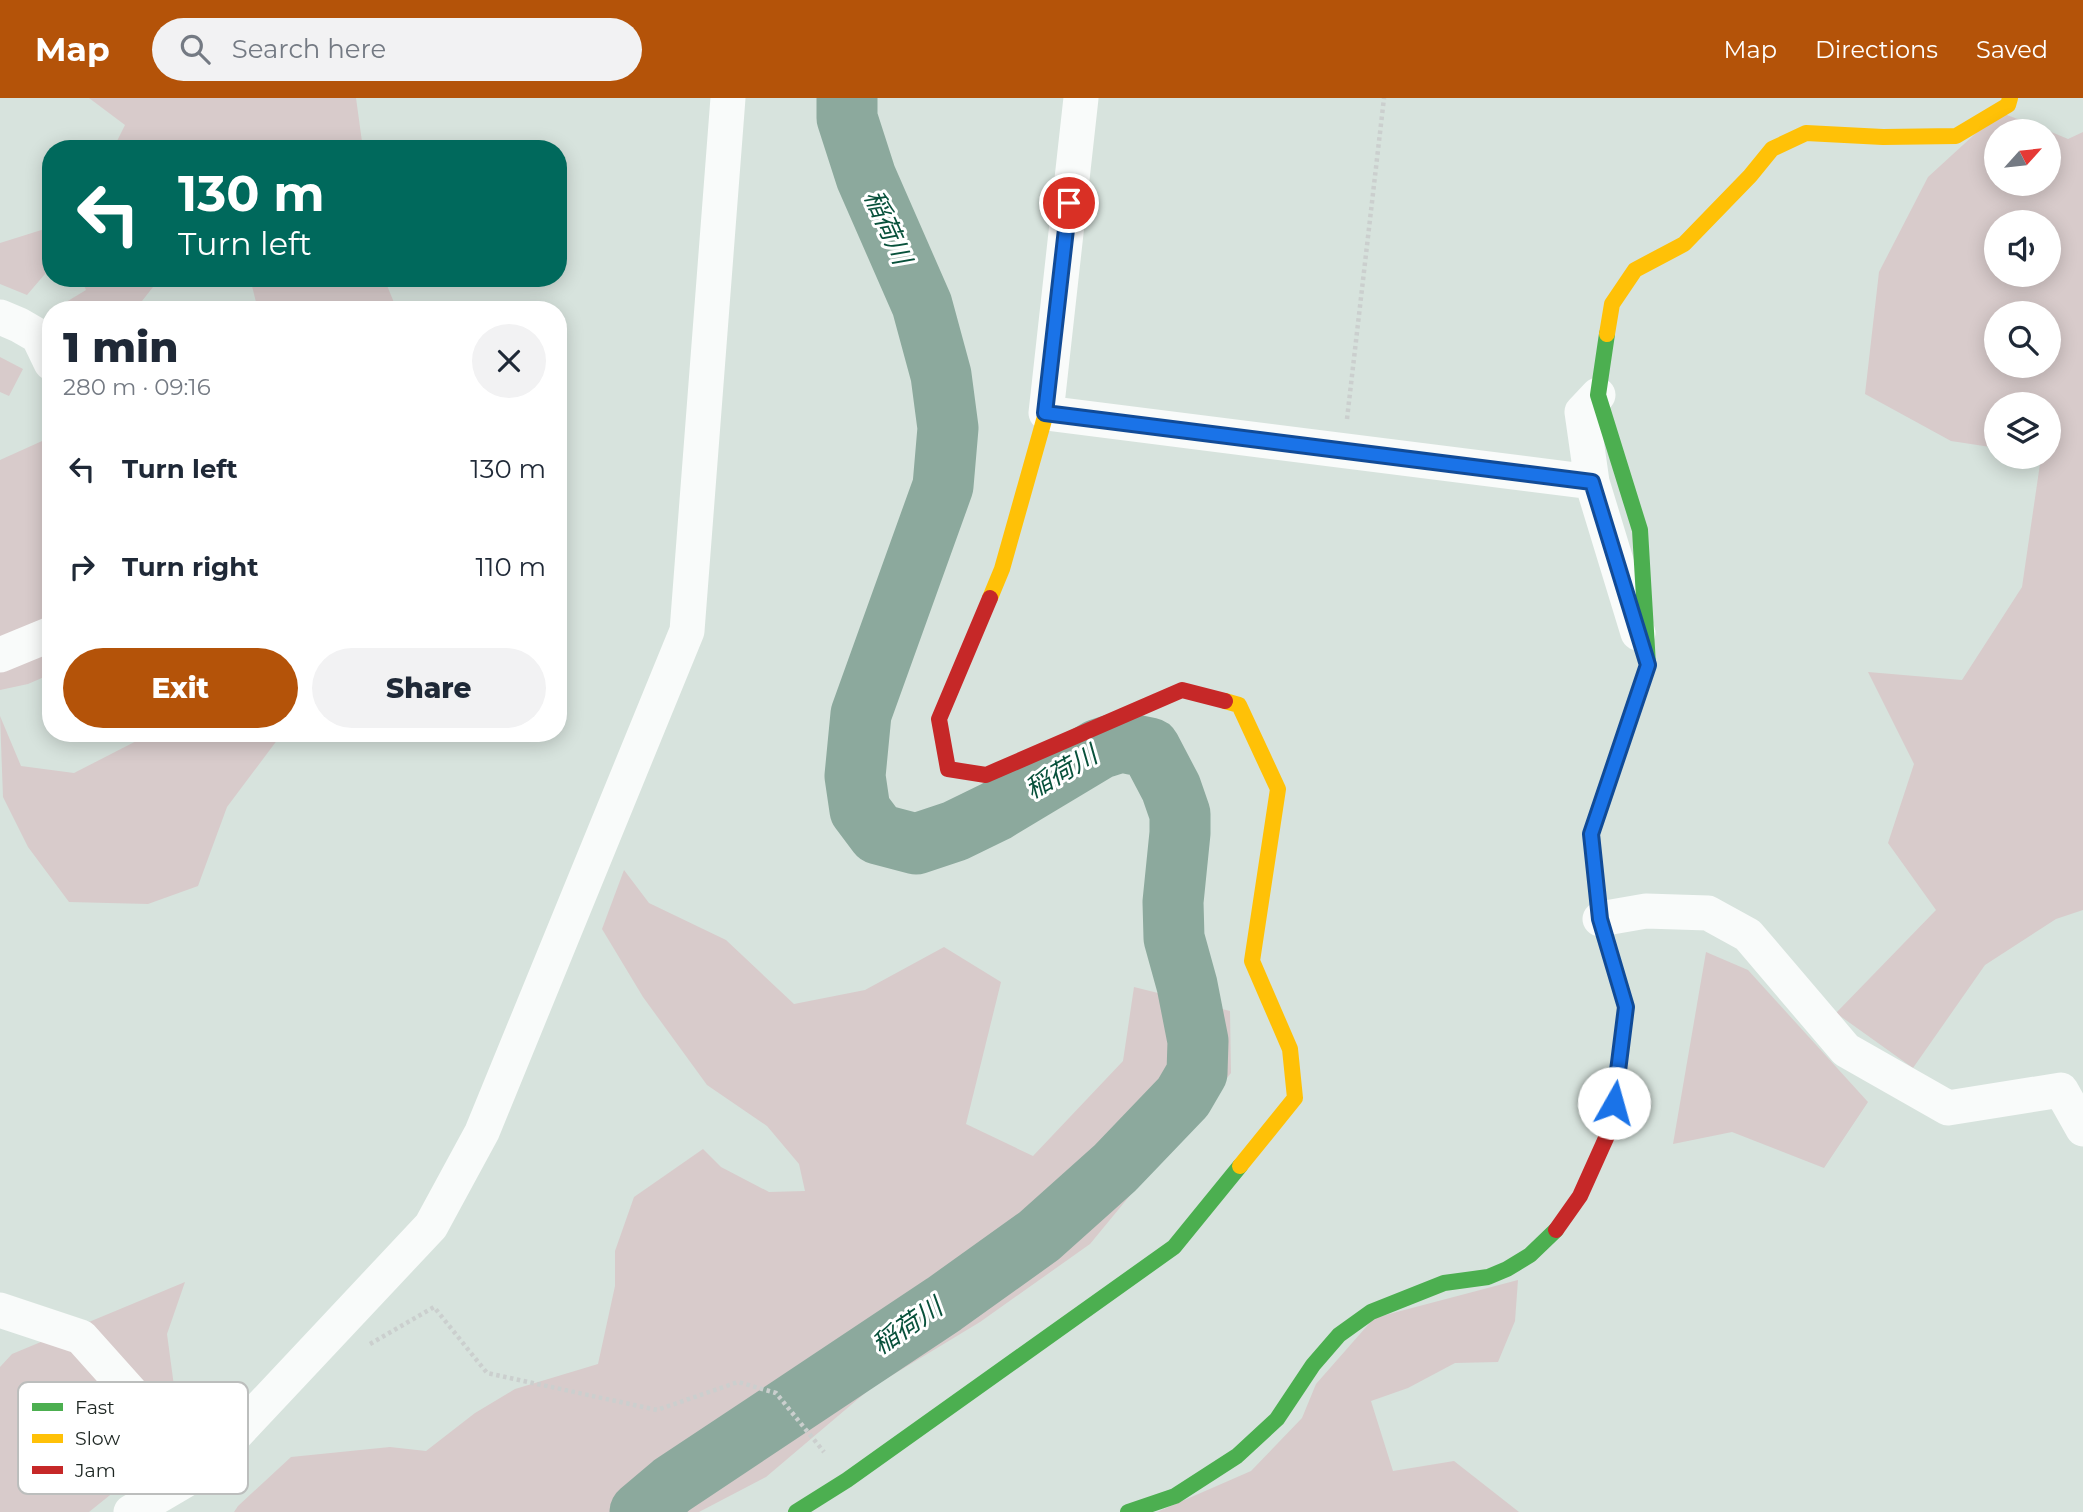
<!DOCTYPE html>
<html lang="en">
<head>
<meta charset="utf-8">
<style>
  body { margin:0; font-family:Montserrat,"Noto Sans JP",sans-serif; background:#f2f2f3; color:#1f2937; height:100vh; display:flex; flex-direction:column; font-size:26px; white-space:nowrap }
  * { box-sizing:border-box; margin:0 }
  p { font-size:23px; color:#747a83 }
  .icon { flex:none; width:38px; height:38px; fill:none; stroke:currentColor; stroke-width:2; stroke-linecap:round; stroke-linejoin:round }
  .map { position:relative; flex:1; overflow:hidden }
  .side { position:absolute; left:42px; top:203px; width:525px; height:441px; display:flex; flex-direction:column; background:#fff; border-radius:28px; box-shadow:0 4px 18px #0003 }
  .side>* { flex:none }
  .guide { position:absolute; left:42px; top:42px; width:525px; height:147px; border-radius:28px; box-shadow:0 4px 18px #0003; background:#00695c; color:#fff; overflow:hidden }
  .needle { width:46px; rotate:63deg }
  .controls { position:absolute; left:1984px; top:21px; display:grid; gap:14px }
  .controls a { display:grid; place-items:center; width:77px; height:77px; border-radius:50%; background:#fff; box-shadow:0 4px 18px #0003; font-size:35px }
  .pin { position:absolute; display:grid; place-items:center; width:60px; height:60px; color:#fff; margin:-30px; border:4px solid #fff; border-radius:50%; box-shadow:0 2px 7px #0007 }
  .me { position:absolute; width:77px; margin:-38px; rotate:7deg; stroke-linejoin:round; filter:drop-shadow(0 0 5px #0008) }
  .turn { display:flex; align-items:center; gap:24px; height:147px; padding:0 21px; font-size:32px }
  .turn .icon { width:91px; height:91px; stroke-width:2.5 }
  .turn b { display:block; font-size:49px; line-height:60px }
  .round { display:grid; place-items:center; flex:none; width:74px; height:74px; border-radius:37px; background:#f2f2f3 }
  .head { display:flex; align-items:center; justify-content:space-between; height:119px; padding:0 21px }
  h1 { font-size:42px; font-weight:800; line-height:52px }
  .primary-button { display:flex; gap:14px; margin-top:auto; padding:14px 21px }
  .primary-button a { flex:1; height:80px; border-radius:42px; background:#b45309; color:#fff; font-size:28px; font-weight:800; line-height:80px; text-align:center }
  .primary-button a+a { background:#f2f2f3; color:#1f2937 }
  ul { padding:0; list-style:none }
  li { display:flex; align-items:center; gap:21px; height:98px; padding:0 21px }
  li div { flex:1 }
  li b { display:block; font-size:26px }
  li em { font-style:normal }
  header { display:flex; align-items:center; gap:42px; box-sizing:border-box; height:98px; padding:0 35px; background:#b45309; color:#fff }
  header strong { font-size:33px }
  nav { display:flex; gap:38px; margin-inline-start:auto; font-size:24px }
  .search { width:490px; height:63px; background:#f2f2f3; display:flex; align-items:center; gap:18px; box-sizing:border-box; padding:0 24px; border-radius:38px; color:#747a83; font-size:26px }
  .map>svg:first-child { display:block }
</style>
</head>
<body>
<header>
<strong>Map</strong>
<div class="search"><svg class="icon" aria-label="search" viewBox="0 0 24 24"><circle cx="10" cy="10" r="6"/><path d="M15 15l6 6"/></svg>Search here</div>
<nav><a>Map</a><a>Directions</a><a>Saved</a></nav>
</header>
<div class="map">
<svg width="2083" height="1414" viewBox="0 0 2083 1414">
  <rect width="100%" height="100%" fill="#d7e3dd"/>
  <path fill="#d8cbcb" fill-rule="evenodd" d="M89,0H356L363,51H113L125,27Z
    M1999,14L2049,33H1997V86H2049V33L2068,41L2083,34V812L2056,821L1985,867L1913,970L1836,915L1936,812L1888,745L1914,666L1868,574L1962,582L2022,489L2041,359H2049V306H1997V350L1951,343L1865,296L1879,174L1928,79ZM1997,124H2049V177H1997ZM1997,215H2049V268H1997Z
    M51,129V169L27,197L0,186V145Z
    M81,180H160L135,212H53L86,192Z
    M250,180H384L397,212H258Z
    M0,259L23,271L9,298L0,294Z
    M51,339V576L28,586L0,592V362Z
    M0,618L21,668L74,675L152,635H287L278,641L227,709L198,788L148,806L69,804L28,749L3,699Z
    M624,772L649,805L726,842L794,906L865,892L944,849L1001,884L966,1026L1033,1058L1123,963L1134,889L1230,913L1231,975L1090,1146L980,1224L871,1290L766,1379L699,1414H234L238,1408L291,1359L390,1349L426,1353L475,1315L515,1291L598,1266L615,1188V1153L634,1099L703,1051L721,1069L769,1094L805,1093L799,1066L767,1028L707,987L643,899L602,831Z
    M1706,854L1748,872L1868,1004L1824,1070L1732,1034L1673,1046Z
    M1518,1182L1515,1223L1498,1264L1455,1265L1408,1290L1371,1303L1393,1373L1454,1363L1519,1414H1157L1251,1373L1302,1320L1316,1286L1374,1220Z
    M185,1184L167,1236L176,1303L136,1344L125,1385L89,1414H0V1269L12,1256Z"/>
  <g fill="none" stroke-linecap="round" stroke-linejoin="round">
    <path stroke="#8ca99d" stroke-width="61" d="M640,1414L672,1387L944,1206L1039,1138L1115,1070L1183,999L1197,975L1198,943L1187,887L1174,840L1173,804L1180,735V716L1171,690L1150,650L1121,644L1099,651L996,713L955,733L916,746L878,736L860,712L855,678L861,616L943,388L948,330L941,277L922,207L866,79L847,20V0"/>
    <path stroke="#cbcfce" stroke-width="4.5" stroke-dasharray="3.5 3.5" stroke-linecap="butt" d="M1347,321L1384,0
      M370,1246L434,1209L487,1275L657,1312L738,1284L776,1295L824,1354"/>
    <path stroke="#f9fbfa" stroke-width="35" d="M1081,0L1046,315L1592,384L1638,535
      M0,219L19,227L38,238L51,265
      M1592,384L1582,314L1598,297
      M0,557L51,536
      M1600,821L1646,813L1708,815L1748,837L1846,952L1948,1010L2061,992L2083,1031
      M0,1212L81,1239L201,1373
      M131,1414L201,1373L431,1128L482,1034L687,533L728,0"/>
    <path stroke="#4caf50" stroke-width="16" d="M1607,236L1598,297L1640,432L1648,567L1591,736L1600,821L1624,902
      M796,1414L847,1382L1174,1149L1240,1068
      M1128,1414L1175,1398L1237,1358L1277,1321L1313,1267L1339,1237L1371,1214L1444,1185L1488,1179L1507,1171L1530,1157L1556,1132"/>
    <path stroke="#ffc107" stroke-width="16" d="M1607,236L1612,206L1635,172L1684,146L1750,78L1772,51L1806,35L1883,39L1956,38L2008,7L2010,0
      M990,500L1002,471L1046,315
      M1225,603L1239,607L1278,691L1252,863L1290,951L1295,1000L1240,1068"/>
    <path stroke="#c62828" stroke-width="16" d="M990,500L939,621L948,671L986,677L1182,592L1225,603
      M1556,1132L1580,1098L1611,1029L1626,909L1624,902"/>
  </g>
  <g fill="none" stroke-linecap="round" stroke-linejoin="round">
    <defs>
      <path id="route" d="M1069,105L1045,315L1592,384L1648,567L1591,736L1600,821L1626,909L1614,1005"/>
    </defs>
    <use href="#route" stroke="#114b97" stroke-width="18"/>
    <use href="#route" stroke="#1a73e8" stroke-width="12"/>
  </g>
  <g text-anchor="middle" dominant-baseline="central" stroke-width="6" stroke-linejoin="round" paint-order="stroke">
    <g font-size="26" font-style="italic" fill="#08513b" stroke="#fff">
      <text transform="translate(888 129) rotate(66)">稲荷川</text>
      <text transform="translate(1061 674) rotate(-30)">稲荷川</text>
      <text transform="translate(907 1228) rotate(-34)">稲荷川</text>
    </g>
  </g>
  <rect x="18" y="1284" width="230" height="112" rx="10" fill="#fff" stroke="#bcbebd" stroke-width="2"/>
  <rect x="32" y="1305" width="31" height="8" fill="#4caf50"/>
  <rect x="32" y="1336" width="31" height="9" fill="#ffc107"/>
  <rect x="32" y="1368" width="31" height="8" fill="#c62828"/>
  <g font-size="19" fill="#1e2723">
    <text x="75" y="1316">Fast</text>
    <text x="75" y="1347">Slow</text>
    <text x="75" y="1379">Jam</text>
  </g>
</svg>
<div class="controls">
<a><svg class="needle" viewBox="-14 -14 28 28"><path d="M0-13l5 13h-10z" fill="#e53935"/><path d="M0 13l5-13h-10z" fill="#747a83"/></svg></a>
<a><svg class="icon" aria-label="sound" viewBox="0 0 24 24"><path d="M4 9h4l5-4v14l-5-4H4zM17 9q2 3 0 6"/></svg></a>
<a><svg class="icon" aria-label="search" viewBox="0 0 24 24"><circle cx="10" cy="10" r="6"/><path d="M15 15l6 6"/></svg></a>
<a><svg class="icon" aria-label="layers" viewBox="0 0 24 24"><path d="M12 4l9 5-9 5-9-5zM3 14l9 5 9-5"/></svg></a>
</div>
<div class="pin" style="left:1069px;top:105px;background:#d93025"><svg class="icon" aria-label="arrive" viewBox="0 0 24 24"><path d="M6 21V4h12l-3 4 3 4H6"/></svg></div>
<svg class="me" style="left:1614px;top:1005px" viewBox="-20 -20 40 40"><circle r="19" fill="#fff"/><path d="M0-13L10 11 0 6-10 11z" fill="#1a73e8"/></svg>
<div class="guide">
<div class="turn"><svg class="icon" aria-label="left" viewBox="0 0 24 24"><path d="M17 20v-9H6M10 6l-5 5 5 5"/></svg><div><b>130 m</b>Turn left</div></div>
</div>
<section class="side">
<div class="head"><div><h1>1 min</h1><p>280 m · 09:16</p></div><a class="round"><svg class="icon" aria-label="close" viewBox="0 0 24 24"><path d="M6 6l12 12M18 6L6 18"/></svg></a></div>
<ul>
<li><svg class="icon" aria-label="left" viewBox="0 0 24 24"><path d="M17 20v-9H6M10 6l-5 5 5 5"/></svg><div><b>Turn left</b></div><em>130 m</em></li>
<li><svg class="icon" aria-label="right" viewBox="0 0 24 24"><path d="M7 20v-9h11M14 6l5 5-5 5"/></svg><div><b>Turn right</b></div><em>110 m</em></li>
</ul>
<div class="primary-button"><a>Exit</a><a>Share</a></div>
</section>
</div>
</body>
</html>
